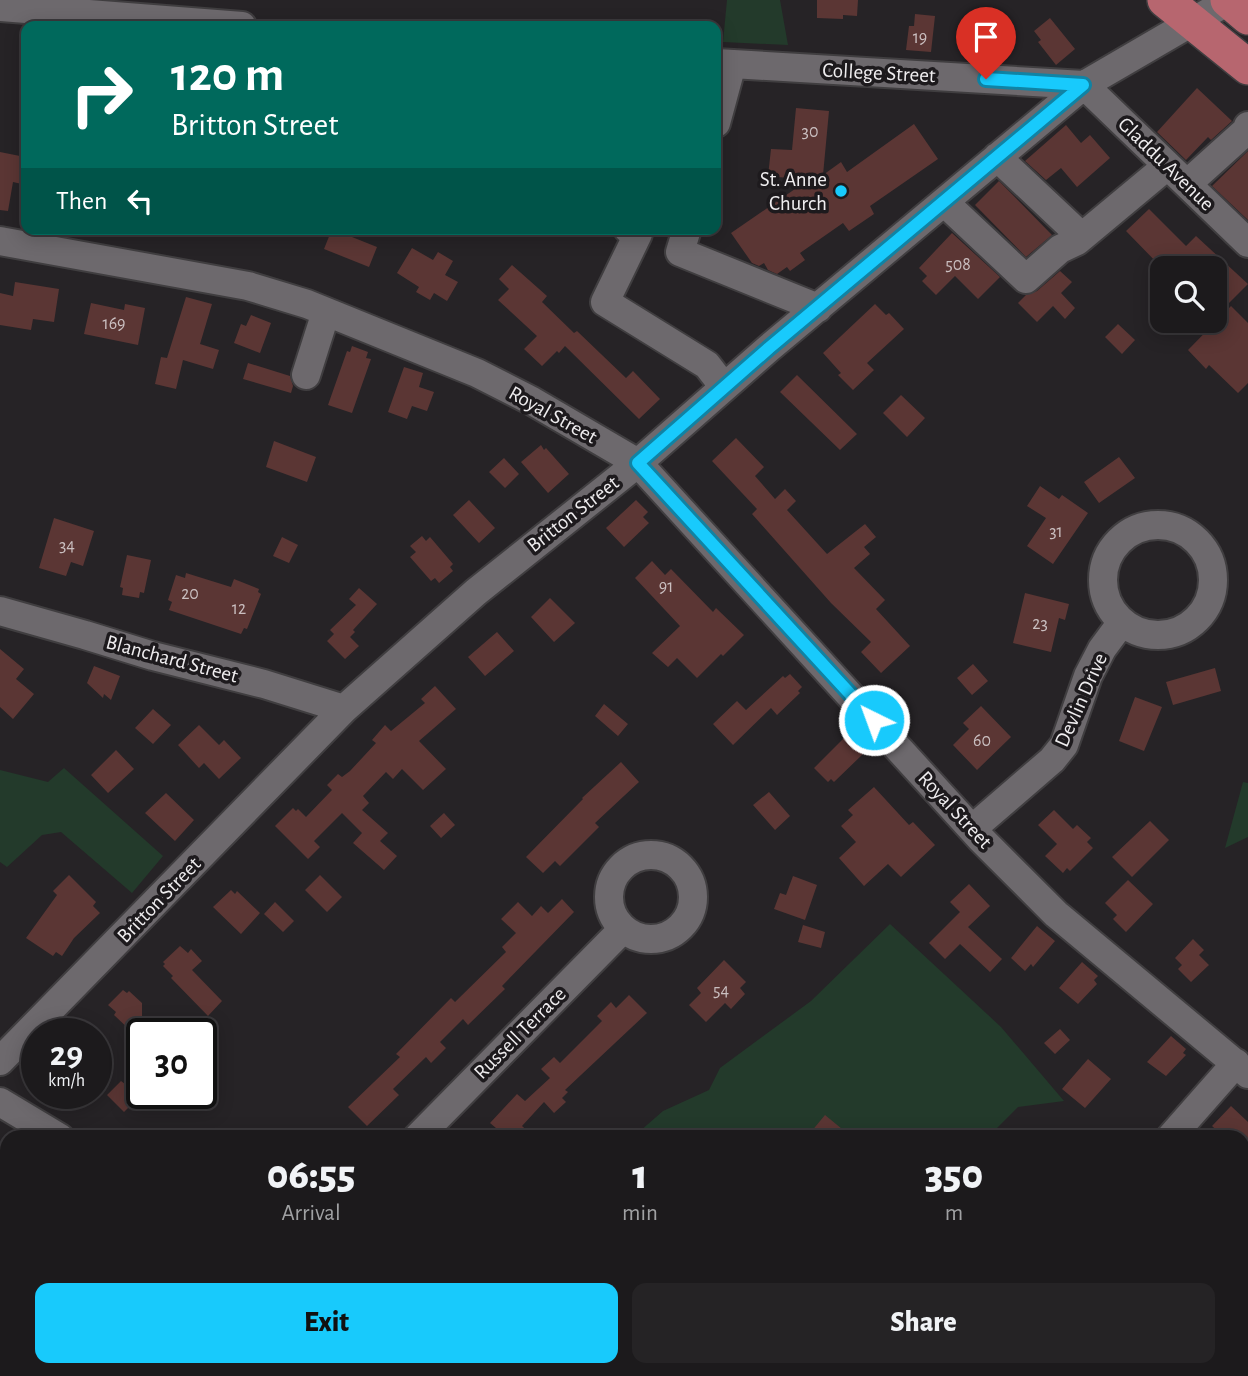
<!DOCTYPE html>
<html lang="en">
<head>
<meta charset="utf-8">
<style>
  body { margin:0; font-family:"Alegreya Sans",sans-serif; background:#252325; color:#f1f3f6; height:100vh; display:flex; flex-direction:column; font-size:26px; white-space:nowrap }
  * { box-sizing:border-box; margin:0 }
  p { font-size:23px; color:#a0a1a3 }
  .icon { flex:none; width:38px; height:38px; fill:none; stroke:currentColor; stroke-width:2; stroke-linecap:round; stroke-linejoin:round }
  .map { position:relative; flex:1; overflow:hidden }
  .sheet { position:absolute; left:0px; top:1130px; width:1250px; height:247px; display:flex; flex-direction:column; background:#1c1a1c; border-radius:21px 21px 0 0; box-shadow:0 4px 18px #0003,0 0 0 2px #3a383b }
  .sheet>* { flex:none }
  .banner { position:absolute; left:21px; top:21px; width:700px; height:214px; border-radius:14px; box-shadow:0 4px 18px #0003,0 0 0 2px #3a383b; background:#00695c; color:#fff; overflow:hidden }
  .tools { position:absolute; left:1150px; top:256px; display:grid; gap:14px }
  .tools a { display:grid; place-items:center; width:77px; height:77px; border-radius:14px; background:#1c1a1c; box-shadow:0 4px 18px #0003,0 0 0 2px #3a383b; font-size:35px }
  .speed { position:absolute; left:21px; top:1018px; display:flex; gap:14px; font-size:35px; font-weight:700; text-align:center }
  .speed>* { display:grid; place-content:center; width:91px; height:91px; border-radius:50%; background:#1c1a1c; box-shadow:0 4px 18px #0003,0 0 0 2px #3a383b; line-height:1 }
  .speed small { font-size:18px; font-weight:400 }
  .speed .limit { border:4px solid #111; border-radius:10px; background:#fff; color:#111 }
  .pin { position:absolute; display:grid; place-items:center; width:60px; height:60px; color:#fff; margin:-72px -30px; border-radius:50% 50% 50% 0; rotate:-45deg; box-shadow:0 0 7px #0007 }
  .pin .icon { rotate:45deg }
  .me { position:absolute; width:77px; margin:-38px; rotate:318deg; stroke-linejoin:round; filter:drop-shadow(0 0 5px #0008) }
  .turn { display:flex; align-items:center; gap:24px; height:147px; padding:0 35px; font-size:32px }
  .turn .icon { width:91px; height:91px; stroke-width:2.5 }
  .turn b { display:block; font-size:49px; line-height:60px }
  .then { display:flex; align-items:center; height:66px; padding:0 35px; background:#0003; gap:14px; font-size:26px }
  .eta { display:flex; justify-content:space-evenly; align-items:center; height:119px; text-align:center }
  .eta b { font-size:42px; font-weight:800; line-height:49px }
  .cta { display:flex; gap:14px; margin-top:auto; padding:14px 35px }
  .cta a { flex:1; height:80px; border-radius:14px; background:#18cafc; color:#111; font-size:28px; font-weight:800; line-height:80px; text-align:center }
  .cta a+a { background:#252325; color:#f1f3f6 }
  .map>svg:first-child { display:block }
</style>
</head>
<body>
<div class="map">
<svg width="1248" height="1376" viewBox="0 0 1248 1376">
  <rect width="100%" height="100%" fill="#262326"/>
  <path fill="#233a2b" d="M727,0H780L788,45L723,42Z
    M64,768L163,856L132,893L61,832L42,835L7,867L0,862V770L48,782Z
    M1243,782L1248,783V837L1225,848Z
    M890,924L1001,1027L1064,1101L1018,1107L988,1137L632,1138L663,1111L709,1090L720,1068L811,1001Z"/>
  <path fill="#5b3634" d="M817,0H858L857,16L843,15V19L817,18Z
    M915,14L935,16L931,52L906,50L909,26H914Z
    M1050,18L1075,49L1056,65L1038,42L1041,40L1034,31Z
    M1197,88L1232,121L1211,140L1208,137L1186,160L1157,132Z
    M796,108L829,111L823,175L841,162L847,172L914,124L938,159L870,206L874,214L849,231L843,223L800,253L805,260L790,271L787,267L777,274L768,270L764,263L759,266L752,263L731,233L808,180L768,176L771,149L792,150Z
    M1066,125L1081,143L1090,135L1110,158L1077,187L1061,168L1046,180L1025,161Z
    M1248,151V220L1212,186Z
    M0,152L20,156L19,163L26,165V185L13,182L8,211L0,210Z
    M999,181L1052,235L1026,257L975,205Z
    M1149,209L1186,246L1196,236L1248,284L1214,318V268H1162L1126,231Z
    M332,229L377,247L369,267L324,249Z
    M952,233L1000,277L978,299L955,276L936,295L922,281L927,276L919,268Z
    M412,248L433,260L438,252L453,261L445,275L458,282L447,301L434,293L430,300L416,292L419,287L397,273Z
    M512,265L547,296L542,302L574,333L577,331L626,378L633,371L660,399L639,419L565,346L559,353L557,351L542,366L524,349L537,336L498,300L509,289L499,279Z
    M1060,271L1072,282L1061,293L1075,308L1065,319L1053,306L1037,322L1018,303L1026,295L1037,291Z
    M15,282L59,289L54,322L33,319L31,330L0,325V293L13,296Z
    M186,297L212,304L200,344L219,350L213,369L183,360L176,389L155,384L161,357L167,358Z
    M91,303L124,310L125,304L145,308L138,345L84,334Z
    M875,304L886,315L889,313L904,329L867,363L874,370L853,390L838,375L841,373L823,353Z
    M1231,306L1248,323V383L1238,393L1209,365L1206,369L1188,350Z
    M251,315L271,323L260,353L234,343L241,324L246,326Z
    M1118,324L1135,340L1122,354L1105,337Z
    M352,346L368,352L366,358L371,359L352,413L328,405L347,351L350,352Z
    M248,363L290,376L293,386L291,393L243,379Z
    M404,367L423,373L419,387L434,392L427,411L412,406L407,419L388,412Z
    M797,375L857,434L840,450L780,392Z
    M901,395L925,418L907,437L883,413Z
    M736,438L764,467L755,476L775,499L785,489L796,501L787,510L827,554L865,524L876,537L864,547L870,554L854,568L885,600L876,609L910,646L881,673L861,652L871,642L831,603L752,514L757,509L712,461Z
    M274,441L316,457L307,482L266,467Z
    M541,445L544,450L546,448L569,474L548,493L521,462Z
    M1119,457L1135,478L1099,503L1084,482Z
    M504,458L519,474L505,488L489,472Z
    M1040,486L1059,499L1062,495L1088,513L1053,564L1027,546L1046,518L1027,506Z
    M469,500L495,528L479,543L453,515Z
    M636,500L648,512L643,517L649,523L624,547L606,528Z
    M54,518L94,531L83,566L71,562L66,576L39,568Z
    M422,536L426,541L430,537L453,564L450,567L453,571L439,583L435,578L431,581L410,557L416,552L410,546Z
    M282,537L298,545L289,563L273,556Z
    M127,555L151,560L144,593L140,592L139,598L122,595L123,588L120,587Z
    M652,561L665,575L671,569L713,612L716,608L744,635L723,656L721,654L697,678L677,658L668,667L652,653L680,626L635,578Z
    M186,573L231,587L234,579L259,589L258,592L261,594L247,629L244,628L241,634L169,610L172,602L168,600L176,575L185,578Z
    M359,588L377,604L353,630L355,632L350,637L359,646L345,659L327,641L334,634L330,630L356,605L349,599Z
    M1025,593L1069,604L1065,620L1059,618L1051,652L1013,643Z
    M550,598L575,623L554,642L531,617Z
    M497,632L514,651L485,676L468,657Z
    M0,649L24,669L16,679L34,694L13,719L0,707Z
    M973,664L988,681L972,695L957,678Z
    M94,666L120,676L111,700L104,694L103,698L87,683Z
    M1215,668L1221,691L1173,705L1166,682Z
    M790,674L802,687L798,691L800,693L777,715L771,708L733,745L713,724L737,701L746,710L783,676L785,678Z
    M435,686L456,709L419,741L446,769L423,790L402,769L393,779L386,772L363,796L369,803L362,810L388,833L380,841L397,856L384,870L353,843L362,833L342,813L314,841L320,847L308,859L275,826L293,808L296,811L298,809L306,817L332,790L327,785L338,774L342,777L350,771L376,743L372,740L385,725L391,731L425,703L421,699Z
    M1135,697L1162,707L1144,751L1119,741Z
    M604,704L628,724L618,736L595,716Z
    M981,706L1011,737L977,770L953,745L969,729L963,723Z
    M153,709L171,725L153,744L135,728Z
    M199,725L219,745L224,740L241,758L219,779L204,763L199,768L178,745Z
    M846,736L863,754L834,782L831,779L828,782L814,768Z
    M116,750L134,769L108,793L91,775Z
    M621,762L639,782L595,823L599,827L560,866L555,861L543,873L526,857L583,799L582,798Z
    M874,787L909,825L913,822L935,845L901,877L888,864L864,886L839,858L856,842L841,826L853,815L848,810Z
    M769,792L790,816L775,830L753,805Z
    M166,793L194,820L175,841L145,813Z
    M1054,810L1073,829L1077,825L1091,838L1087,842L1093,848L1070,871L1067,868L1063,873L1045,856L1057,844L1038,825Z
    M444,813L455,825L441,838L430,826Z
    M1150,821L1169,840L1132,877L1112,857Z
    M69,875L96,902L93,906L100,913L74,938L62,956L56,952L53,956L26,938L57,895L53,891Z
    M320,875L342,897L327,912L305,890Z
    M793,876L817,885L805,920L774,909L780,893L786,895Z
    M1128,880L1153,904L1126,932L1113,919L1117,915L1105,903Z
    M969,884L990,906L968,927L1002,959L990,972L960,944L945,959L929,943L960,912L950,902Z
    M231,890L235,894L237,891L260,913L241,934L213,907Z
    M562,899L574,912L502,986L505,989L468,1025L463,1019L440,1042L446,1048L431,1063L426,1057L393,1089L399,1095L367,1126L348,1107L400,1057L396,1054L451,998L455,1002L506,952L502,947L516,933L501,919L518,902L532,916L541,906L548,913Z
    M275,902L294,921L283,932L264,914Z
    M803,925L825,932L821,948L798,942Z
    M1037,926L1055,941L1033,967L1031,964L1025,971L1011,958Z
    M1193,939L1204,950L1199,955L1209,965L1191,982L1178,969L1182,965L1175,958Z
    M180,946L188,953L191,949L202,961L192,970L222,1001L208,1016L171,978L173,976L163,966L165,964L163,962Z
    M724,960L746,982L740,988L745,994L731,1009L725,1003L706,1022L689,1005L701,993L697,988Z
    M1082,962L1098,976L1094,980L1097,984L1078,1004L1059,988Z
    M123,990L127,993L129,991L142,1003V1021L132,1032L114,1015L116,1012L108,1005Z
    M629,995L647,1013L565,1090L568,1092L562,1098L566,1102L554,1113L544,1102L522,1126L535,1138H487L496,1128L490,1123L517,1094L525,1101L550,1078L541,1069L554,1057L560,1063L602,1021L597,1016L611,1002L616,1008Z
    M1060,1029L1070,1040L1055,1054L1044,1043Z
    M1171,1036L1186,1049L1183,1053L1186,1055L1166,1076L1147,1062Z
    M1088,1059L1111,1079L1085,1108L1062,1089Z
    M142,1066V1094L124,1112L107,1095L121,1081L125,1084Z
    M1231,1106L1248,1122V1138H1225L1212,1126Z
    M825,1115L853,1138H806Z"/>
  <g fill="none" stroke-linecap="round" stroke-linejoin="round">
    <defs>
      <path id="minor" d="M0,7L242,26
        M716,63L1084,85L1248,243
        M716,123L732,64
        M997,157L1082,237
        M1187,184L1247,130L1248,126
        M944,202L1026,279L1060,249L1077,241L1167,166
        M628,229L638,234L605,302L707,365L724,387
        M687,229L680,252L818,308
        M0,241L248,286L307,304L477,373L532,401L638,463L981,839L1056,914L1248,1074
        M306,375L326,312
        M1103 580a55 55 0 1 1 110 0a55 55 0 1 1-110 0Z
        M0,611L85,635L153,656L264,684L344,709
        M972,829L1052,760L1064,745L1088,676L1102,649L1122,622
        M609 897a42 42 0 1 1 84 0a42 42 0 1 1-84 0Z
        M0,1061L344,709L476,592L638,463L769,348L1084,85L1230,0
        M0,1102L60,1138
        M417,1138L623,929
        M1170,1138L1236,1063
        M1242,1272L1248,1266
        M449,1370L459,1376
        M1190,1370L1197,1376
        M947,1376L953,1370
        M1148,1376L1153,1370"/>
      <path id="major" d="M1165,0L1248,67
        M1228,0L1248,17"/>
    </defs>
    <use href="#minor" stroke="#403e40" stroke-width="32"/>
    <use href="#major" stroke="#403e40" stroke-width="38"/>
    <use href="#minor" stroke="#6d696d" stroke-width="28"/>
    <use href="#major" stroke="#b7666f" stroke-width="35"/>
  </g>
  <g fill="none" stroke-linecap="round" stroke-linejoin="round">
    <defs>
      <path id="route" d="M874,720L638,463L769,348L1083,85L986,79"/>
    </defs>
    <use href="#route" stroke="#1083a4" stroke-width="18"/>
    <use href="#route" stroke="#18cafc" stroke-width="12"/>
  </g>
  <circle fill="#18cafc" stroke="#1d1a1d" stroke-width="2.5" cx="841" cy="191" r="7"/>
  <g text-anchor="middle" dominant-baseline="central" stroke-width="7" stroke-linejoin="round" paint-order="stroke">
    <g font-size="18" fill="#cabfc0">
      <text x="920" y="38">19</text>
      <text x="810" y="132">30</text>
      <text x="958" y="265">508</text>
      <text x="114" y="324">169</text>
      <text x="1056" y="532">31</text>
      <text x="67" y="546">34</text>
      <text x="666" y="587">91</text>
      <text x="190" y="594">20</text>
      <text x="239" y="609">12</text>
      <text x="1040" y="624">23</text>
      <text x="982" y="741">60</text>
      <text x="721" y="991">54</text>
    </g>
    <g font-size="21" fill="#efedef" stroke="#1d1a1d">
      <text transform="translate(879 73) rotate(3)">College Street</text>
      <text transform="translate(1166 164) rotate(44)">Gladdu Avenue</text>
      <text transform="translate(553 415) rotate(29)">Royal Street</text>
      <text transform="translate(573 514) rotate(-38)">Britton Street</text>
      <text transform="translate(172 659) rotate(15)">Blanchard Street</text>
      <text transform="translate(1081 700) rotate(-66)">Devlin Drive</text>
      <text transform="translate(955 810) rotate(47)">Royal Street</text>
      <text transform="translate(159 900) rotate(-46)">Britton Street</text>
      <text transform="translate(520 1033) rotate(-45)">Russell Terrace</text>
    </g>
    <g font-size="21" fill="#efedef" stroke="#1d1a1d" text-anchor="end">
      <text x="827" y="179">St. Anne<tspan x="827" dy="24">Church</tspan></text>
    </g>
  </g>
</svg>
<div class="tools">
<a><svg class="icon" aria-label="search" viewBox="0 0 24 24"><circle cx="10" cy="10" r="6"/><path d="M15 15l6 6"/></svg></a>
</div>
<div class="speed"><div>29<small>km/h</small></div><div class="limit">30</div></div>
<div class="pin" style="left:986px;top:79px;background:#d93025"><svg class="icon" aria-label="arrive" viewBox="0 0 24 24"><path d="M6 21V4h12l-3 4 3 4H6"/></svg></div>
<svg class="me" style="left:874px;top:720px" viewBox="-20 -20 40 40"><circle r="17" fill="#18cafc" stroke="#fff" stroke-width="3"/><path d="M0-11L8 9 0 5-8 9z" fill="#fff"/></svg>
<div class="banner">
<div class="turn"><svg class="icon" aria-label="right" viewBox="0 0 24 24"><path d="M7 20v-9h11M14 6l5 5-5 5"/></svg><div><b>120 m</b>Britton Street</div></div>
<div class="then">Then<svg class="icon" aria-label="left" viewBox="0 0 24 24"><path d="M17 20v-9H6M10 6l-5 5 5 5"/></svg></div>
</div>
<section class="sheet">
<div class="eta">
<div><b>06:55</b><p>Arrival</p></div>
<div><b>1</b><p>min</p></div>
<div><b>350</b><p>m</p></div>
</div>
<div class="cta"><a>Exit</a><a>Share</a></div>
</section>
</div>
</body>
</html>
